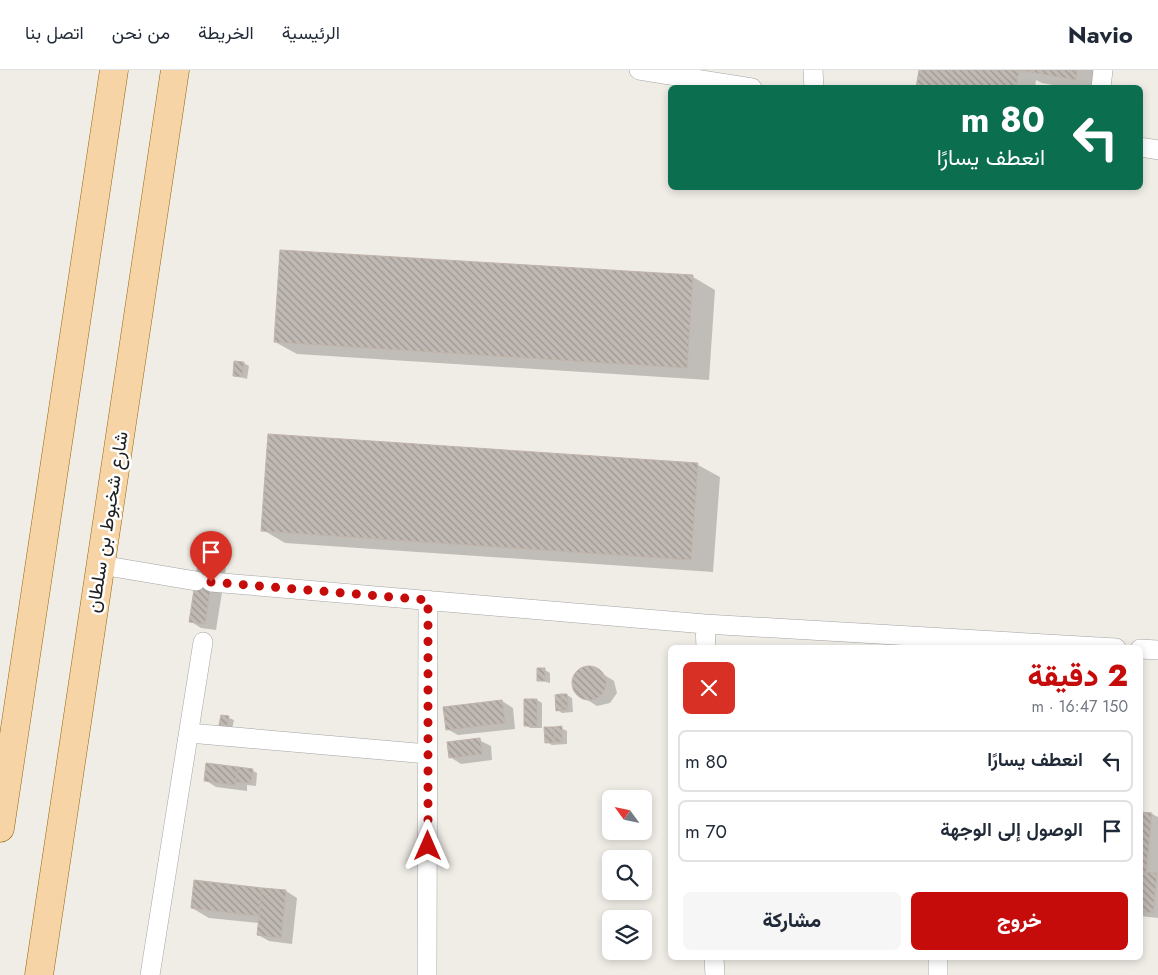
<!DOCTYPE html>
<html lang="ar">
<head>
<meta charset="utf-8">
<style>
  body { margin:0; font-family:Jost,Vazirmatn,sans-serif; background:#f6f6f7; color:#1f2937; direction:rtl; height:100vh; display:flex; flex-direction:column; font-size:19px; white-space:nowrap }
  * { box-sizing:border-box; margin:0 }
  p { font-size:16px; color:#747a83 }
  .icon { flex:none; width:28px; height:28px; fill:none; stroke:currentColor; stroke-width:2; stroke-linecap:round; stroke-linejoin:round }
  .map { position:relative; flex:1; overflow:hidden; direction:ltr }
  .drawer { position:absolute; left:668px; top:575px; width:475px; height:315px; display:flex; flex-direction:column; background:#fff; border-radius:8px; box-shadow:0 2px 8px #0003; direction:rtl }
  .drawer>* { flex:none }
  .hud { position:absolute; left:668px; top:15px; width:475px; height:105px; border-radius:8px; box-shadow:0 2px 8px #0003; direction:rtl; background:#0b6e4f; color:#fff; overflow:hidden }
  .needle { width:32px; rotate:303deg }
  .controls { position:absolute; left:602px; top:720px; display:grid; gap:10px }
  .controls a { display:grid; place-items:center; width:50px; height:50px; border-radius:8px; background:#fff; box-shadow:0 2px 8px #0003; font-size:25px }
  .pin { position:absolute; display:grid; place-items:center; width:42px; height:42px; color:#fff; margin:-51px -21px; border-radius:50% 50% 50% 0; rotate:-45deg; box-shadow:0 0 5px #0007 }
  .pin .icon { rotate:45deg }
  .me { position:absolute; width:55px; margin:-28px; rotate:0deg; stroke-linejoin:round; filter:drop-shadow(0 0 4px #0008) }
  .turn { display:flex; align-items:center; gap:18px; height:105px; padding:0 15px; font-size:22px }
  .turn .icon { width:65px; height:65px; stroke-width:2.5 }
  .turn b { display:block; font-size:35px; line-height:42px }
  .round { display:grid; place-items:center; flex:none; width:52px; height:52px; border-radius:8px; background:#f6f6f7 }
  .summary { display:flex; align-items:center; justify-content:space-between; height:85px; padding:0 15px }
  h1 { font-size:30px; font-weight:800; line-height:38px; color:#c50c0b }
  .button { display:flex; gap:10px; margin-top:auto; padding:10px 15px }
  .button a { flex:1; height:58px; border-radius:8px; background:#c50c0b; color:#fff; font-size:20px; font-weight:800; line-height:58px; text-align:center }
  .button a+a { background:#f6f6f7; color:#1f2937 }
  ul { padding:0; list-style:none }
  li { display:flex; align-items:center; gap:15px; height:62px; margin:0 10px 8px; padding:0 5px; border:2px solid #e0e1e3; border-radius:8px }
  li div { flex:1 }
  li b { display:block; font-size:19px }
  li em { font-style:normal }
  header { display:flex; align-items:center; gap:30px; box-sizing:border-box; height:70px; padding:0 25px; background:#fff; border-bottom:1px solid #e0e1e3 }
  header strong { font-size:24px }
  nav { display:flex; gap:28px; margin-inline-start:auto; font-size:18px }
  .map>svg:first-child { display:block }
</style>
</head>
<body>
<header>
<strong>Navio</strong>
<nav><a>الرئيسية</a><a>الخريطة</a><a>من نحن</a><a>اتصل بنا</a></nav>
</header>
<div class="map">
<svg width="1158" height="905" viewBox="0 0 1158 905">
  <defs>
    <pattern id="building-back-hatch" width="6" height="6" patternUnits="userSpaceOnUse" patternTransform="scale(1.25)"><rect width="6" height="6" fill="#c0b9b3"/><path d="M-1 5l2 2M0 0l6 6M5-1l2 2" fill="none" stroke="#9c9691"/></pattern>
  </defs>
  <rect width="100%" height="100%" fill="#f0ede7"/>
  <path fill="#0003" d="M920,0H1101L1099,18H1070L1042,13L1036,10L1035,18H917Z
    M693,207L715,220L709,310L297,284L275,272Z
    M244,293L249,296L247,309L234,305Z
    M269,365L698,395L720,407L713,502L285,473L263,460Z
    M201,488L215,490L226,497L216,560L201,558L190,551Z
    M592,597L614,611L617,623L610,633L597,636L575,622L573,610L580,599Z
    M545,600L550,603V613L538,610Z
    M567,625L572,628L573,642L562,643L557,640L556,626Z
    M525,630H537L542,633V658H530L525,655Z
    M502,631L513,638L515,659L458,665L447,659Z
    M229,648L234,650L232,659L220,655Z
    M561,658L567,661V674L552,675L546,672Z
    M479,670L491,676L492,690L461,694L450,687Z
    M207,694L252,700L257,703L256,716L247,715V721L216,717L205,710Z
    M1140,743L1152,744L1158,747V848L1140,846Z
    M195,811L286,821L297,828L292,874L269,871L258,865L259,853L209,848L192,838Z"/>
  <path fill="url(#building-back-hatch)" stroke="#c1b4aa" d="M919,0H1019L1016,18H916Z
    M1019,0H1077L1076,10Z
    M280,180L693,205L687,298L274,272Z
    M234,291L244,292L242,307L233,306Z
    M268,364L698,393L691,490L261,461Z
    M199,487L215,489L205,554L189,552Z
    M572 613a17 17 0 1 1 34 0a17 17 0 1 1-34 0Z
    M537,598H545V611H537Z
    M561,624H567L568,640H562Z
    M561,624L562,640L556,641L555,625Z
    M524,629H537V656H524Z
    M502,630L505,653L446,660L443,637Z
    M221,645L229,646L227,657L219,655Z
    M562,656V672H555L554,657Z
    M544,657H554L555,672L545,673Z
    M480,668L482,684L449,688L447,672Z
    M206,693L238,697L235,715L204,711Z
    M238,697L253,699L251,713L236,712Z
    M1140,742L1152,743L1146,802H1140Z
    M1140,802L1157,803L1153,843L1140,841Z
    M194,810L262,818L259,846L191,838Z
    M262,818L286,820L281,868L257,865Z"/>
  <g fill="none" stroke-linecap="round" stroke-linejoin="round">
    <defs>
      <path id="street" d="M639,0L752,18
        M813,0L814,18
        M1101,18L1103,0
        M1140,77L1158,80
        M101,495L196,511
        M211,512L705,554L1116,578
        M705,554L706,578
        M1140,579L1158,580
        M189,663L428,684
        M714,888L715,905
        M938,888V905
        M150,905L203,572
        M427,905L428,530"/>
      <path id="primary" d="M0,758L114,0
        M39,905L175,0"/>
    </defs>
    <use href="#street" stroke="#a4a4a4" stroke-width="20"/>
    <use href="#primary" stroke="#946608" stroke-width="29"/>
    <use href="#street" stroke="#fff" stroke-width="19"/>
    <use href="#primary" stroke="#f7d4a5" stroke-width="28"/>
  </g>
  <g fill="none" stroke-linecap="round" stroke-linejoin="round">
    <path stroke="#c50c0b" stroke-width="9" stroke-dasharray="0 16.2" d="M211,512L428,530V776"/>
  </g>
  <g text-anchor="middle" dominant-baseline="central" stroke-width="5" stroke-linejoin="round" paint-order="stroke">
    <g font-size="19" fill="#202020" stroke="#fff">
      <text transform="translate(107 452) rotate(-81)">شارع شخبوط بن سلطان</text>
    </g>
  </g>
</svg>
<div class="controls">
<a><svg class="needle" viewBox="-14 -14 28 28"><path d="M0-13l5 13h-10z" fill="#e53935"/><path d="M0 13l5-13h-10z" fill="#747a83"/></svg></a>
<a><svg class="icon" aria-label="search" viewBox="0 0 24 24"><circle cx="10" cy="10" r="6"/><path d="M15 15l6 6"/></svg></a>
<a><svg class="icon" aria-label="layers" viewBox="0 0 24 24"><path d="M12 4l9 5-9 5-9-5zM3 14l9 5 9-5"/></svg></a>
</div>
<div class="pin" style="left:211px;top:512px;background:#d93025"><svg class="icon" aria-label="arrive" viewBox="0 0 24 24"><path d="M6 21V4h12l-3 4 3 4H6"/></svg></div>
<svg class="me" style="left:428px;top:776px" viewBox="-20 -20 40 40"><path d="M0-17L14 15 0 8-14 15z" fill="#c50c0b" stroke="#fff" stroke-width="4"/></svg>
<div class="hud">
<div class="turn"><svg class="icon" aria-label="left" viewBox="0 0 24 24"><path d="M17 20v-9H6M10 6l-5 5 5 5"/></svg><div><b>80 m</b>انعطف يسارًا</div></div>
</div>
<section class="drawer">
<div class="summary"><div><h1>2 دقيقة</h1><p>150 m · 16:47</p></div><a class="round" style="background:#d93025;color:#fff"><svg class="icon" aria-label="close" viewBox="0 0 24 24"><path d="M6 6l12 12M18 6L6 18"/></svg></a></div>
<ul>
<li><svg class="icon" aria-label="left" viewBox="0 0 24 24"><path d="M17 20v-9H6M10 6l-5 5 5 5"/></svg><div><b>انعطف يسارًا</b></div><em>80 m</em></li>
<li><svg class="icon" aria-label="arrive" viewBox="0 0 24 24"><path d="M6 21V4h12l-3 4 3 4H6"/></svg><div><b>الوصول إلى الوجهة</b></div><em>70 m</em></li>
</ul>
<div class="button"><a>خروج</a><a>مشاركة</a></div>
</section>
</div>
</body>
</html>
